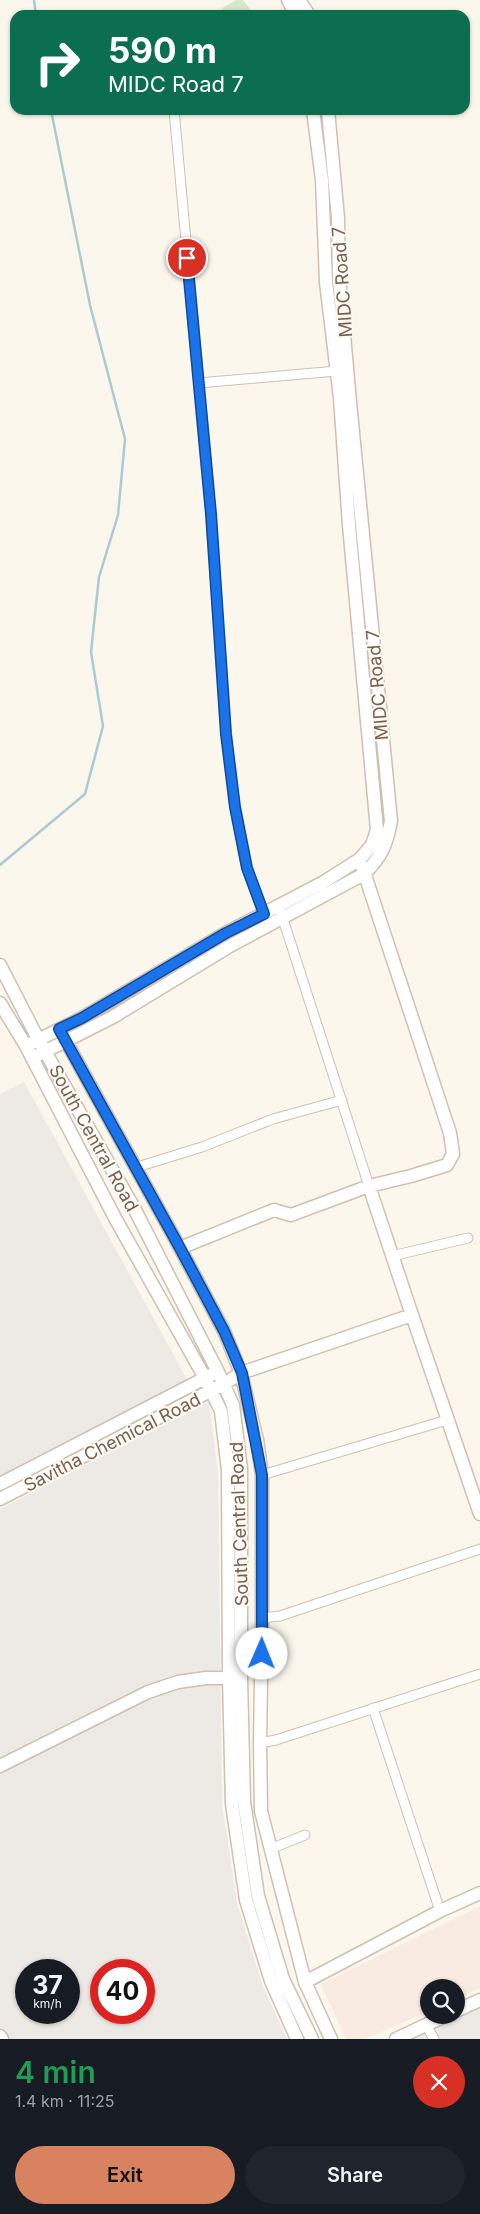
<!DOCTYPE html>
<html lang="en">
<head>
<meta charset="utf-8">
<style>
  body { margin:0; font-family:Inter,sans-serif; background:#20242c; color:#f1f3f6; height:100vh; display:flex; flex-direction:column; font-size:19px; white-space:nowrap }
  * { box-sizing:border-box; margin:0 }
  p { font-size:16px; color:#9ea1a6 }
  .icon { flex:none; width:28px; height:28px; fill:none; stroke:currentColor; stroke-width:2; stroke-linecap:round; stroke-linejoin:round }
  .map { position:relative; height:2039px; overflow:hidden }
  .sheet { display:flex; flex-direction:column; background:#171b24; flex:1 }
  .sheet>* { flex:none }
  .top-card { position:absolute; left:10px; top:10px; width:460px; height:105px; border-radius:15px; box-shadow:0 1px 4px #0004; background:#0b6e4f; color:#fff; overflow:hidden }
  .fabs { position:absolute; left:420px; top:1979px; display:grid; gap:10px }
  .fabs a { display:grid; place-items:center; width:45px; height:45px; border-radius:50%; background:#171b24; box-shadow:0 1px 4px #0004; font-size:25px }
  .speed { position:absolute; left:15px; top:1959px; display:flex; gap:10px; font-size:25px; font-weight:700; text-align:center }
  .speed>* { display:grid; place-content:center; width:65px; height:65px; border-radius:50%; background:#171b24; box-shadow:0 1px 4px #0004; line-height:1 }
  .speed small { font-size:12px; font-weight:400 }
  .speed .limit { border:8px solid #d22; background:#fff; color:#111 }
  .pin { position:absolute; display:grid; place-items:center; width:42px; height:42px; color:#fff; margin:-21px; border:2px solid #fff; border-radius:50%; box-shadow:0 1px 5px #0007 }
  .me { position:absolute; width:55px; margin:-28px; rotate:1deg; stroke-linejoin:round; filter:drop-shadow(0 0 4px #0008) }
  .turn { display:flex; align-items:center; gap:18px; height:105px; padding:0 15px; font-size:22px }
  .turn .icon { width:65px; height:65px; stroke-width:2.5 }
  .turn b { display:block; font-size:35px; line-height:42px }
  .round { display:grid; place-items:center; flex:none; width:52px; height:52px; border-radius:26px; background:#20242c }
  .overview { display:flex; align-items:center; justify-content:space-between; height:85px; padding:0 15px }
  h1 { font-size:30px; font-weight:600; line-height:38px; color:#1e9e55 }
  .action { display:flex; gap:10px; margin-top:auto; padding:10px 15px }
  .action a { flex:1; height:58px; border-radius:30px; background:#d8825f; color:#111; font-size:20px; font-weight:600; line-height:58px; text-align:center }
  .action a+a { background:#20242c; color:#f1f3f6 }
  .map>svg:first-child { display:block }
</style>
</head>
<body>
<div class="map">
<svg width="480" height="2039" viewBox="0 0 480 2039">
  <rect width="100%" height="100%" fill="#fbf7ed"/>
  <path fill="#faebe2" d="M480,1906V1988L456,1999V1988H429V2011L365,2039H346L321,1984Z"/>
  <path fill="#ede9e4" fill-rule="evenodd" d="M24,1082L188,1381L0,1476V1094Z
    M209,1402L218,1474L222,1805L237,1903L262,1984L287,2039H0V1509ZM26,1970H69V2012H26ZM101,1970H144V2012H101Z
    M480,2007V2039H412Z"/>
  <path fill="#d5e8cc" d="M236,0H243L250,9L237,15H224L222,8Z"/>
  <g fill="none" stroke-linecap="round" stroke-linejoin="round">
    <path stroke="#aacbd4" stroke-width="2.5" d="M34,0L36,15
      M0,865L85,794L103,726L91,652L99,577L118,515L125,439L90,305L51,110"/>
    <defs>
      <path id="street" d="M174,110L211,514L226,734L235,807L247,868L264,914
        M199,383L337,371
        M281,913L369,1186
        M137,1167L202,1147L273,1119L342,1100
        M392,1256L468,1238
        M262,1475L447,1420
        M262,1618L280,1616L480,1549
        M373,1708L440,1911
        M260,1743L276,1740L480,1674
        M270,1849L305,1835
        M426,2025L434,2039"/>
      <path id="secondary" d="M288,0L296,15
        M299,0L309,15
        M362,866L450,1133L453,1154L447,1165L411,1176L369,1186
        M0,965L38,1039L134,1208L218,1372L233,1405L241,1469V1678L244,1801L258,1896L283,1979L312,2039
        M0,1003L26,1046L115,1218L205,1378L221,1411L228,1470L229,1678L232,1804L246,1900L271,1981L297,2039
        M26,1046L82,1018L226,933L322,883L360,859L372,845L377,830L349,525L340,398L326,282L322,180L313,110
        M32,1058L113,1017L228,947L364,874C382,856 386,846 391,821L350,402L339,278L338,218L328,110
        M180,1248L224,1331L241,1373L257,1440L262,1475V1618L260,1743L261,1811L305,1982L440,1911L480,1893
        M412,1315L480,1514
        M0,1484L211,1375
        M0,1499L224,1384L241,1373L412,1315L369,1186L291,1215L274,1210L180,1248L62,1034
        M0,1766L148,1692L178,1682L206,1678H235
        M305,1982L331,2039
        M456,2011L480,2000
        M0,2036L2,2039
        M396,2039L447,2015"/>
    </defs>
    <use href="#street" stroke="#cdc0b3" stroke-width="11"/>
    <use href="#secondary" stroke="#cfc0b1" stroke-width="15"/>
    <use href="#street" stroke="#fff" stroke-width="9"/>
    <use href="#secondary" stroke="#fff" stroke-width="12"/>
  </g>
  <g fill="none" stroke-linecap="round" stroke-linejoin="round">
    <defs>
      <path id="route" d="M187,258L211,514L226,734L235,807L247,868L264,914L226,933L82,1018L59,1029L180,1248L224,1331L242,1373L262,1475V1654"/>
    </defs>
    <use href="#route" stroke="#114b97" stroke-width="12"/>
    <use href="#route" stroke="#1a73e8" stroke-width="9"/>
  </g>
  <g text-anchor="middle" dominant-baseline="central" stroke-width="4" stroke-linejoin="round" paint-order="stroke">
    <g font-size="18" fill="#756051" stroke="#fefaf3">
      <text transform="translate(342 282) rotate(-94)">MIDC Road 7</text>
      <text transform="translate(377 685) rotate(-95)">MIDC Road 7</text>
      <text transform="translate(94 1138) rotate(61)">South Central Road</text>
      <text transform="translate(112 1442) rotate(-27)">Savitha Chemical Road</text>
      <text transform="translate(239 1524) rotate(-92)">South Central Road</text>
    </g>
  </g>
</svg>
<div class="fabs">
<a><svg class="icon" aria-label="search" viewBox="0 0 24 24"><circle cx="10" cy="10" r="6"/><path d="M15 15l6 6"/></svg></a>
</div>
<div class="speed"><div>37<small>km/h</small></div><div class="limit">40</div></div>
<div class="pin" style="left:187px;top:258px;background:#d93025"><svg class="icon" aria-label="arrive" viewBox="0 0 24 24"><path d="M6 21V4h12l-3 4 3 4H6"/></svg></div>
<svg class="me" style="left:262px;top:1654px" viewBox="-20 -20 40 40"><circle r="19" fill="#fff"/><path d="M0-13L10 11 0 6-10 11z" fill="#1a73e8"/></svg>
<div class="top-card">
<div class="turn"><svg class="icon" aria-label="right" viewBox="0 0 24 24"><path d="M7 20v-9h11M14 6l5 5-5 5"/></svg><div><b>590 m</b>MIDC Road 7</div></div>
</div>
</div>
<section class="sheet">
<div class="overview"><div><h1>4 min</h1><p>1.4 km · 11:25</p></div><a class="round" style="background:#d93025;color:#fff"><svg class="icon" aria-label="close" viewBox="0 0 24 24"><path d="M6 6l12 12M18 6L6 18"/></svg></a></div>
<div class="action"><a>Exit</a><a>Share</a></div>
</section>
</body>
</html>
